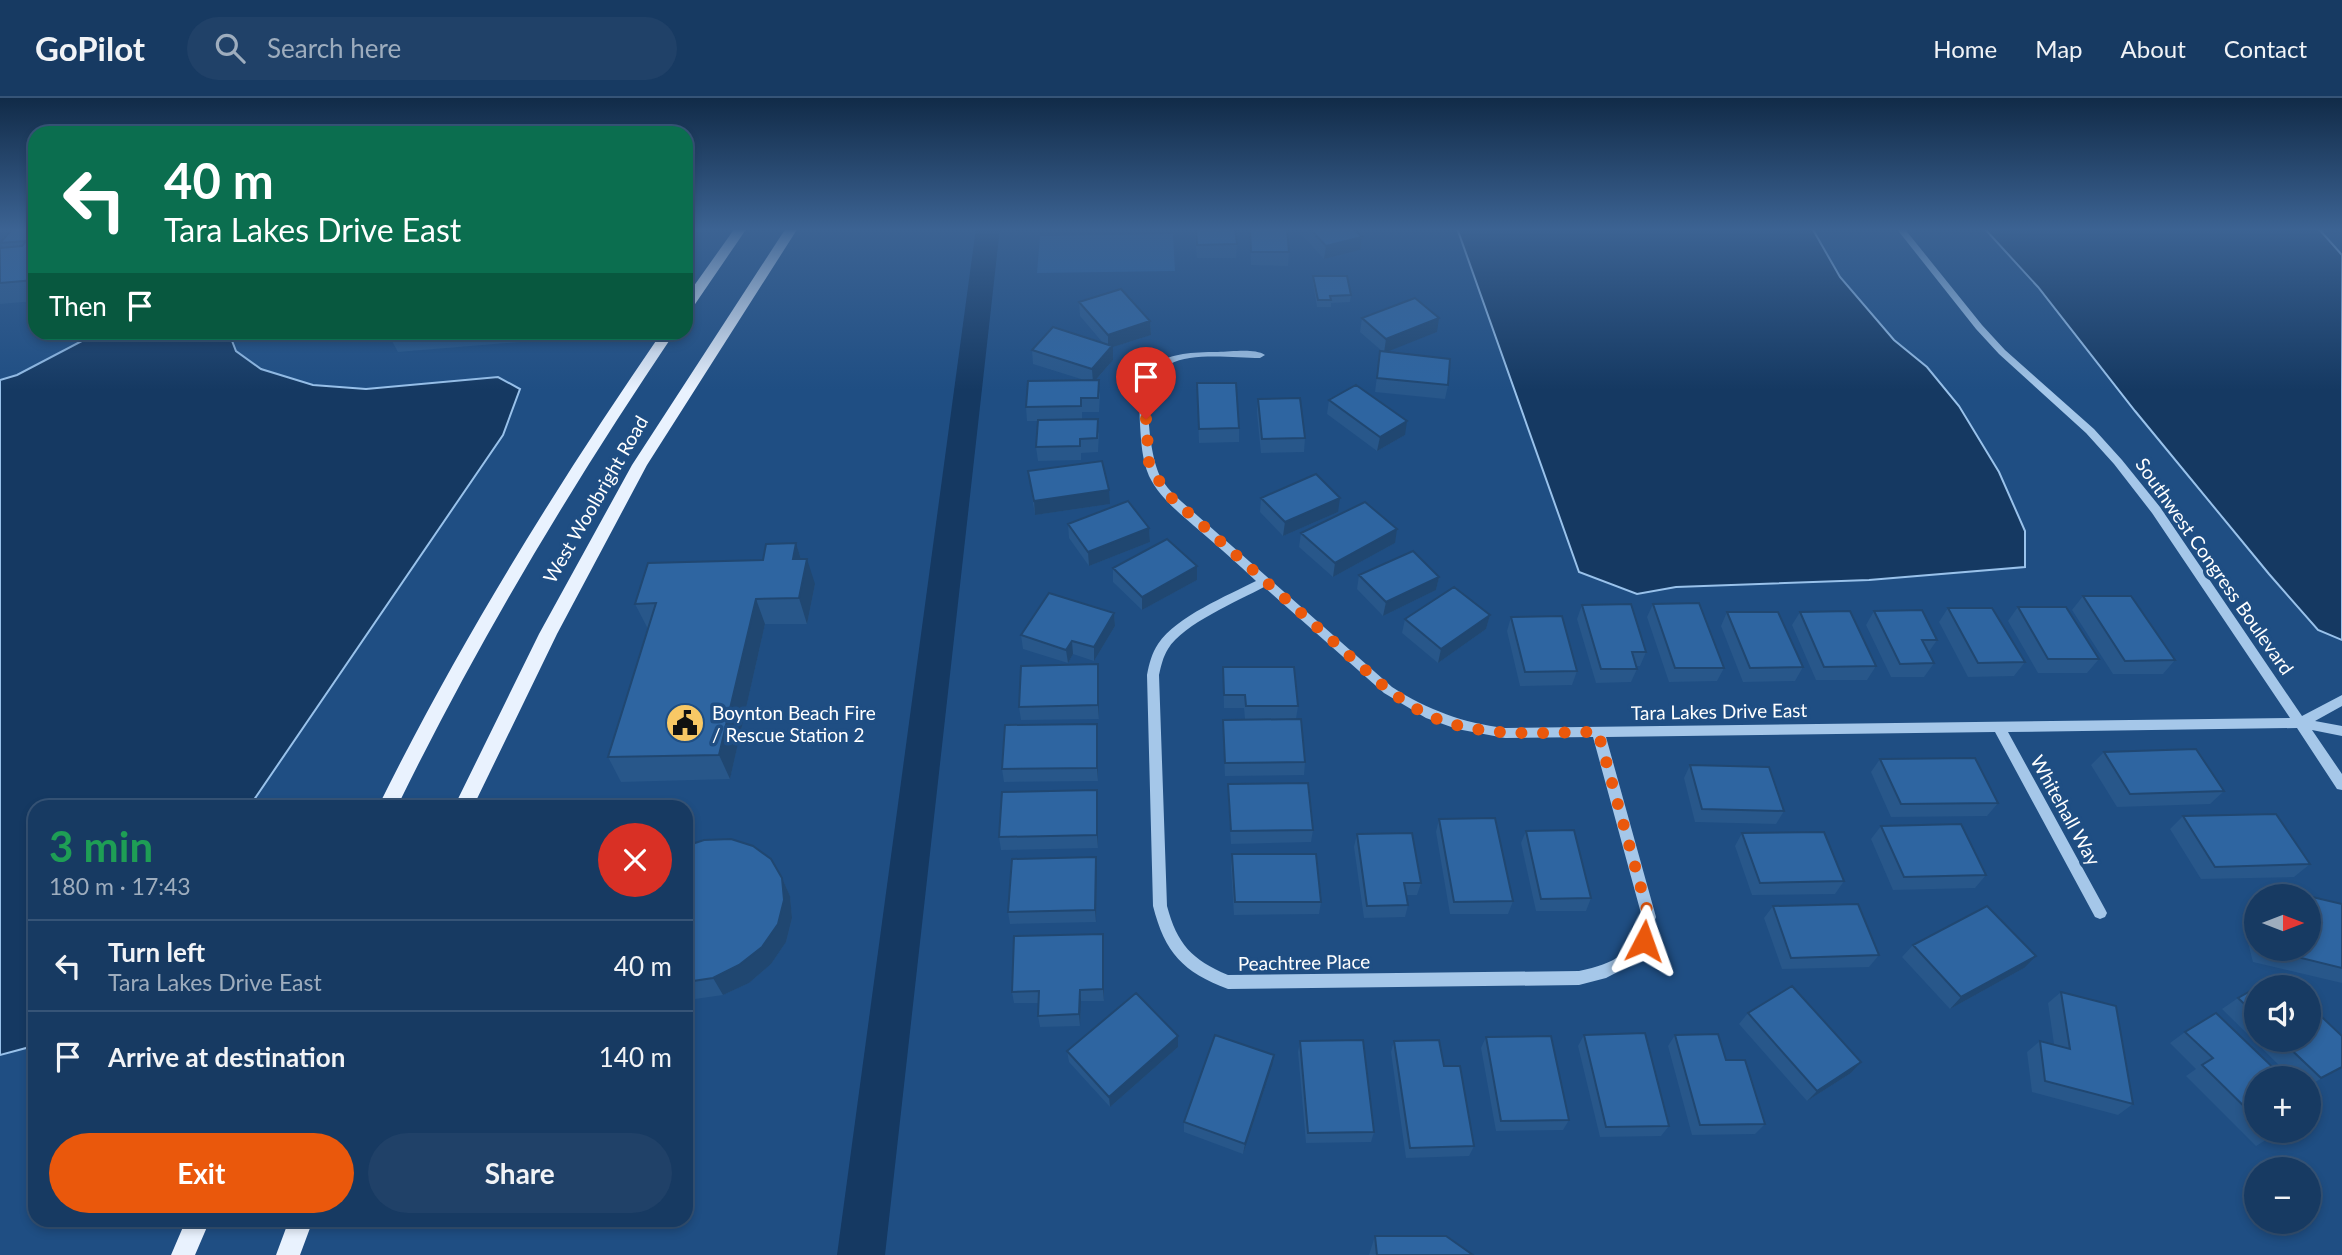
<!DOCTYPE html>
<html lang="en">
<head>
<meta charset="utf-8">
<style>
  body { margin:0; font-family:Lato,sans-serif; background:#204168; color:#f1f3f6; height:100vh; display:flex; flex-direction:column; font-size:26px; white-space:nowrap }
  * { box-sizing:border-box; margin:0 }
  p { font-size:23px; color:#9eadbe }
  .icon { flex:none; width:38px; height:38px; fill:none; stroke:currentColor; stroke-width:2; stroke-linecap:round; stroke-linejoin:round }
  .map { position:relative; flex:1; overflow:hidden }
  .panel { position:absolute; left:28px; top:702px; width:665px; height:427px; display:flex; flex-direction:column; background:#173a62; border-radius:21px; box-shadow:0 4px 10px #0003,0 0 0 2px #365477 }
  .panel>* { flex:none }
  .top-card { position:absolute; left:28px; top:28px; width:665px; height:214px; border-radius:21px; box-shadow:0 4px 10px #0003,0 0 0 2px #365477; background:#0b6e4f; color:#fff; overflow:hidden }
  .needle { width:46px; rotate:90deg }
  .controls { position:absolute; left:2244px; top:786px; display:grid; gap:14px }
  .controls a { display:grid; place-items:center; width:77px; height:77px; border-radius:50%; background:#173a62; box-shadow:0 4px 10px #0003,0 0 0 2px #365477; font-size:35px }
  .pin { position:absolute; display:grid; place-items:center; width:60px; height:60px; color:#fff; margin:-72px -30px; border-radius:50% 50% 50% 0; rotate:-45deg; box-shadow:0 0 7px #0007 }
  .pin .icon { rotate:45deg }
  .me { position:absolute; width:77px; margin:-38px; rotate:4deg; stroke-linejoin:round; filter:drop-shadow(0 0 5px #0008) }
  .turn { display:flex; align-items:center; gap:24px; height:147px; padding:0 21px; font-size:32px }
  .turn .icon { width:91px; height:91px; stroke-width:2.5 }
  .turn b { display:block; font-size:49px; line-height:60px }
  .then { display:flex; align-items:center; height:66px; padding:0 21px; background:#0003; gap:14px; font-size:26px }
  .round { display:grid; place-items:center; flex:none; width:74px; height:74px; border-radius:37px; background:#204168 }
  .headline { display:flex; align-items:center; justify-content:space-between; height:119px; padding:0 21px }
  h1 { font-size:42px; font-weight:700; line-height:52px; color:#1e9e55 }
  .primary-button { display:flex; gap:14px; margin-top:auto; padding:14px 21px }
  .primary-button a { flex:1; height:80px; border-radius:42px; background:#ea580c; color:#fff; font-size:28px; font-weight:700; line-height:80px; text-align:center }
  .primary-button a+a { background:#204168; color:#f1f3f6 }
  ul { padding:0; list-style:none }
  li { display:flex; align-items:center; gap:21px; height:91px; padding:0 21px; border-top:2px solid #365477 }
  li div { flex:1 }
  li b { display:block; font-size:26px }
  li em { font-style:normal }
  header { display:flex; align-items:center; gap:42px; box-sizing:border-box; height:98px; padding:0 35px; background:#173a62; border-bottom:2px solid #365477 }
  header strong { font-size:33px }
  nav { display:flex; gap:38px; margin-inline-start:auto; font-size:24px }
  .search { width:490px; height:63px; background:#204168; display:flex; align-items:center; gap:18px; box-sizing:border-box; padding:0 24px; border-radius:38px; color:#9eadbe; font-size:26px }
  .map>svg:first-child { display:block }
</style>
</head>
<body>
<header>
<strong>GoPilot</strong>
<div class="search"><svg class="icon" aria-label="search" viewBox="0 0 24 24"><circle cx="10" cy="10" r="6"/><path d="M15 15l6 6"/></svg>Search here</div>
<nav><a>Home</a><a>Map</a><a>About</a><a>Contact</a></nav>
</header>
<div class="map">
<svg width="2342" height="1157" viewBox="0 0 2342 1157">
  <rect width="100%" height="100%" fill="#1f4e83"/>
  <path fill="#28609c" d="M1173,136L1175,173L1037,175L1040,138Z"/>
  <path fill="#153962" stroke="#99c2eb" stroke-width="2" d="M1457,130H1812L1840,179L1894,242L1927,269L1959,308L1999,374L2025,433V469L1869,482L1676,489L1637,496L1579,474Z
    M1984,130H2318L2342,157V542L2318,532L2269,476L2135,313L2038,189Z
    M229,235L236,253L261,271L313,287L366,291L498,279L520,291L503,337L249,709H35V942L26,950L0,957V282L17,277L97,235Z"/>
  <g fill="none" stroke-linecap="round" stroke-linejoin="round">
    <path fill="#153962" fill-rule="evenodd" d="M976,130H1000L885,1157H837Z"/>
    <path fill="#a5c7e9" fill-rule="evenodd" d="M1896,130H1904L1982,227L2005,252L2094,331L2122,362L2160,409L2302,618L2342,597V608L2315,623L2342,628V638L2312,632L2342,676V692L2337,691L2297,630L2008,634L2105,811L2107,815L2105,819L2100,821L2095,819L1995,634L1606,639L1656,819L1645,850L1631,867L1606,880L1579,887L1228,891C1183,874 1165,855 1153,808L1147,577C1149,566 1152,555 1158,546C1177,518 1227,498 1256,483C1238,466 1219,449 1200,433C1182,417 1160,401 1149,378C1142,362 1141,343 1140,326C1136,263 1160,254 1218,254C1231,254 1254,250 1265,257L1260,260C1235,260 1192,254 1170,266C1164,269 1157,274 1154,280C1143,299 1150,361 1161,380C1166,389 1174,397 1182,404L1392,589C1428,612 1463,625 1505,630L2290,620L2152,415L2114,366L2086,335L1999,256L1976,231ZM1264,489L1384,595L1426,620L1457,631L1505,640L1593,639L1642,819C1631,857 1616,865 1579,873L1228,877C1192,862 1177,846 1167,808L1159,577C1161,568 1163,559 1168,551C1183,526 1238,503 1264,489Z"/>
    <path fill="#e9f2fe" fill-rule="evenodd" d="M735,130H747L691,212L686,213V199Z
      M786,130H798L647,367L557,536L473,709H454L539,536L632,367Z
      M662,234H675C572,387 478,543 397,709H378C460,543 557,387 662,234Z
      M186,1122H210L195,1157H171Z
      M289,1122H313L300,1157H276Z"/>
  </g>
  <path fill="#28578a" d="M35,130V203L0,206V150H4L0,145Z
    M1194,130H1235L1237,146L1236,160H1197Z
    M1250,130L1289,154L1288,168L1251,167Z
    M1301,130H1353L1360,152L1324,161L1300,135Z
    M1313,178L1351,197L1350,204L1331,205V209H1317L1313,185Z
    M1079,204L1150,223L1151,237L1113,249V262L1096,282L1100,296L1099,314H1082V321L1099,335L1098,354L1081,355V362L1038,363L1036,349L1038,323H1027L1026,309L1084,282L1033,266L1032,252L1103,245L1080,218Z
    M1362,220L1437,234L1385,254L1448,287L1445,301L1375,294L1380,253L1383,254L1360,234Z
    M387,234H593L592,238L398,254Z
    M1197,285L1239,330V344L1199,345Z
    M1258,301L1305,340L1304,354L1261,355L1257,315Z
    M1329,302L1405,337L1377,353L1327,316Z
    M1028,373L1110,406L1035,417Z
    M1261,400L1338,414L1283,438L1260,414Z
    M1068,426L1149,430L1150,444L1089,468L1069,440Z
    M1301,435L1395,445L1333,479L1299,449Z
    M796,445L801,461L815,486L807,526H765L730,681L621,684L608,659L648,531L635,506L763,462Z
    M1113,470L1197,482L1142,512L1113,484Z
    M1359,477L1439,479L1436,492L1383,518L1357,491Z
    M2083,498L2175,562L2163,576H2113L2072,512Z
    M1653,506L1724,570L1717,583L1669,584L1647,519Z
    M1582,507L1646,554L1640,568H1636L1637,571L1631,584L1596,585L1577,521Z
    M2018,509L2099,561L2087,575H2038L2008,523Z
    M1948,510L2025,564L2014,578L1968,579L1939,524Z
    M1874,513L1937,542L1928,555L1934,565L1924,579H1891L1866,527Z
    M1727,514L1803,569L1795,583L1743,584L1721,528Z
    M1800,514L1876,568L1867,582H1816L1792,527Z
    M1114,515L1115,528L1094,563L1073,556L1068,565L1023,551L1021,537Z
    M1490,517L1486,531L1438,565L1402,535L1405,521Z
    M1511,519L1577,573L1572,587L1520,588L1507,533Z
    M1098,566L1099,621L1021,622L1019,609Z
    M1223,569L1298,608L1296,621H1245L1244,610H1224Z
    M1223,622L1305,664L1304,677L1225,678L1223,635Z
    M1097,626L1098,639V683L1004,684L1002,671Z
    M2104,654L2224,693L2210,706L2117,709L2091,667Z
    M1880,661L1998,705L1987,718L1891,719L1871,674Z
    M1690,667L1784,713L1776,726L1695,724L1684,680Z
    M1228,686L1313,732L1311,744L1231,746L1228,699Z
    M1098,705V750L1001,752L999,739Z
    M2183,718L2310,766L2294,779L2201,781L2170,731Z
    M1439,721L1513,803L1508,816H1450L1436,734Z
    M1881,728L1986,777L1975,790L1893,792L1871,741Z
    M1526,733L1591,800L1586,813H1536L1521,745Z
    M1742,735L1844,783L1835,796L1752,797L1735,748Z
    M1357,736L1421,785L1417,797H1406L1408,807L1405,819L1364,820L1354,749Z
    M686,748L782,780L790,798L792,820L786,844L771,866L749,885L723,897L695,901L686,900Z
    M1232,756L1321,804L1319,816L1234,817L1231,769Z
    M1096,759L1097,772L1096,824L1010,826L1008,814Z
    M2342,806V885L2253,864L2243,825L2256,815V850H2308Z
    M1773,808L1879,857L1869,869L1782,871L1764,820Z
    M1913,847L2024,870L1950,911L1902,859Z
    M1104,848V903H1081L1080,928L1040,929L1038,918L1039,905H1014L1012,894Z
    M2256,890V942H2308L2342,938V969L2308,988V980H2292L2222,911L2238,900Z
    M2061,894L2133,1006L2118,1017L2032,994L2027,954L2040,943L2054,946L2048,905Z
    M1748,915L1861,964L1851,975L1807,1003L1739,926Z
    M2185,934L2256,980V1032H2282L2256,1048L2186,978L2196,971L2170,945Z
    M1584,937L1669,1028L1661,1038L1600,1039L1578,948Z
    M1675,937L1726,962L1765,1026L1755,1036L1692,1037L1668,948Z
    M1178,938V949L1110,1009L1069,964L1067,953Z
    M1486,939L1569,1022L1563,1032L1496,1033L1481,950Z
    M1300,943L1374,1034L1371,1044L1306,1045L1298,954Z
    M1394,943L1444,968L1474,1048L1469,1058L1406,1060L1391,954Z
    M1272,968L1243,1056L1184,1034V1024Z
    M1375,1138L1473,1157H1369Z"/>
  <path fill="#204771" d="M1362,139L1360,152L1324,161L1326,148Z
    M1439,220L1437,234L1384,255L1386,241Z
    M1150,223L1151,237L1113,249V262L1093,285L1092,271L1108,251V237Z
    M1407,323L1405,337L1377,353L1380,339Z
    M1109,392L1110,406L1035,417L1034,403Z
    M1340,400L1338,414L1283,438L1285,424Z
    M1149,430L1150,444L1089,468L1088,454Z
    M1397,431L1395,445L1333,479L1335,465Z
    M796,445L804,471L793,461Z
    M807,461L815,486L807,526L799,500Z
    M1197,468V482L1142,512V499Z
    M1439,479L1436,492L1383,518L1386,504Z
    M756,501L765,526L730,681L719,657Z
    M1114,515L1115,528L1094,563V549Z
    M1490,517L1486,531L1438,565L1441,551Z
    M1072,543L1073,556L1068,565L1066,552Z
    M1098,566L1099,580V621L1098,607Z
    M1097,626L1098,639V683L1097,670Z
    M1097,692L1098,705V750L1097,737Z
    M1096,759L1097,772L1096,824L1095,812Z
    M782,780L790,798L792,820L786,844L771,866L749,885L723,897L713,880Z
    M1103,836L1104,848V903L1103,891Z
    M2036,858L2024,870L1950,911L1961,899Z
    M1080,892L1081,903L1080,928L1079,916Z
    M1178,938V949L1110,1009L1109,999Z
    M1274,957L1272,968L1243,1056L1245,1046Z
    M1861,964L1851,975L1807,1003L1817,993Z"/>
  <path fill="#2e65a1" stroke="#204771" stroke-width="2" d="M13,130H35V182L0,185V150L22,148L26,143L0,145Z
    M1196,130H1235L1237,146L1197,147Z
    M1250,130H1287L1289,154H1251Z
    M1309,130H1353L1362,139L1326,148Z
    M1313,178H1347L1351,197L1330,198L1331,202H1318Z
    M1121,191L1150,223L1108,237L1079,204Z
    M1415,200L1439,220L1386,241L1362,220Z
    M1053,229L1112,248L1092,271L1032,252Z
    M1380,253L1450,261L1448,287L1377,280Z
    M1099,282L1098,300H1081V308L1026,309L1028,283Z
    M1197,285H1236L1239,330L1199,331Z
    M1356,287L1407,323L1380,339L1329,302Z
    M1300,300L1305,340L1262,341L1258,301Z
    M1098,321L1097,340L1080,341V348L1036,349L1038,322Z
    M1102,363L1109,392L1034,403L1028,373Z
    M1316,376L1340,400L1285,424L1261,400Z
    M1128,403L1149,430L1088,454L1068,426Z
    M1365,404L1397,431L1335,465L1301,435Z
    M1167,441L1197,468L1142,499L1113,470Z
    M796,445L793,461H807L799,500L756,501L719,657L608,659L656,505L635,506L648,465L763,462L766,446Z
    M1413,453L1439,479L1386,504L1359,477Z
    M1454,489L1490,517L1441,551L1405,521Z
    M1049,495L1114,515L1094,549L1072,543L1066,552L1021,537Z
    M2083,498H2131L2175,562L2125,563Z
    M1699,505L1724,570H1675L1653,506Z
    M1631,506L1646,554H1632L1637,571H1601L1582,507Z
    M2018,509H2066L2099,561H2048Z
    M1948,510H1992L2025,564L1978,565Z
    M1922,512L1937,542H1922L1934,565L1900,566L1874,513Z
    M1850,513L1876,568L1824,569L1800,514Z
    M1727,514H1778L1803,569L1750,570Z
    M1562,518L1577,573L1525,574L1511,519Z
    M1098,566V607L1019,609L1021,568Z
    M1223,569H1294L1298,608H1246L1245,597H1224Z
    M1301,621L1305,664L1225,665L1223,622Z
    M1097,626V670L1002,671L1005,627Z
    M2196,651L2224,693L2130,696L2104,654Z
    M1975,660L1998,705L1901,706L1880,661Z
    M1690,667L1769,669L1784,713L1702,711Z
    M1308,685L1313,732L1231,733L1228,686Z
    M1097,692V737L999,739L1002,694Z
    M2276,716L2310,766L2215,769L2183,718Z
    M1495,720L1513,803L1454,804L1439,721Z
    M1961,726L1986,777L1904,779L1881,728Z
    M1574,732L1591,800L1541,801L1526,733Z
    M1824,734L1844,783L1760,785L1742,735Z
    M1412,735L1421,785H1404L1408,807L1367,808L1357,736Z
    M731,741L753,748L771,761L782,780L784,802L778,826L762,849L739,867L713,880L686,884V748L704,742Z
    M1232,756H1316L1321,804H1235Z
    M1096,759L1095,812L1008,814L1012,761Z
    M2288,794L2308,798H2289Z
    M2308,798L2342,806V870L2269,852L2268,850H2308Z
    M1858,806L1879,857L1791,860L1773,808Z
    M1987,808L2036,858L1961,899L1913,847Z
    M1103,836V891L1080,892L1079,916L1038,918L1039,893L1012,894L1014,838Z
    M2279,879L2290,889H2259Z
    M1792,888L1861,964L1817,993L1748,915Z
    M2256,890V917L2238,900Z
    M2061,894L2116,908L2133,1006L2045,983L2040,943L2070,951Z
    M1136,895L1178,938L1109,999L1067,953Z
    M2308,906L2342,938V969L2321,980L2281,942H2308Z
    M2216,915L2284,980H2256V1020L2202,967L2213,960L2185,934Z
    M1645,935L1669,1028L1606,1029L1584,937Z
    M1718,936L1726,962H1745L1765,1026L1700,1027L1675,937Z
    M1215,937L1274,957L1245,1046L1184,1024Z
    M1551,938L1569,1022L1501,1023L1486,939Z
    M1363,942L1374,1034L1308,1035L1300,943Z
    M1439,942L1444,968H1460L1474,1048L1410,1050L1394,943Z
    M2308,1003L2317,1011L2308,1016Z
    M2268,1032H2282L2274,1038Z
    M1375,1138H1446L1473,1157H1377Z"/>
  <linearGradient id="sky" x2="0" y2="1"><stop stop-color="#112b48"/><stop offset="0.45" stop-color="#3c6393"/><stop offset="1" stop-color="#3c6393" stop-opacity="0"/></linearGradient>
  <rect width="2342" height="292" fill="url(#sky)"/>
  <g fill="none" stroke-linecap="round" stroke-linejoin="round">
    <path stroke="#ea580c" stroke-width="12" stroke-dasharray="0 21.6" d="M1146,321L1149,365L1166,395L1388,592C1401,601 1415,611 1430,618C1483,641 1542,634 1598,634L1649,819L1644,843"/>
  </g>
  <defs>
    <symbol id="civic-disc" viewBox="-11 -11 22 22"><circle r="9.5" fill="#f8c865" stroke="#1f4e83"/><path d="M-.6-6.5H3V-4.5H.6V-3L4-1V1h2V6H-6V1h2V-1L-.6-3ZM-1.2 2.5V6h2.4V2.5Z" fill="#111"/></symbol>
  </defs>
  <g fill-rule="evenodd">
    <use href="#civic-disc" x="663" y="603" width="44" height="44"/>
  </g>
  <g text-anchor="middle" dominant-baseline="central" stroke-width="7" stroke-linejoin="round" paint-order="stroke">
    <g font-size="19" fill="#fff" stroke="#1f4e83">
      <text transform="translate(595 401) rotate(-60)">West Woolbright Road</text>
      <text transform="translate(2215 468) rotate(55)">Southwest Congress Boulevard</text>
      <text transform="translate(1719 613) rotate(-1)">Tara Lakes Drive East</text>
      <text transform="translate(2066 712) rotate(61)">Whitehall Way</text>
      <text transform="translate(1304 864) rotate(-1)">Peachtree Place</text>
    </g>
    <g font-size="19" fill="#fff" stroke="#1f4e83" text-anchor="start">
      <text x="712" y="614">Boynton Beach Fire<tspan x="712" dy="22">/ Rescue Station 2</tspan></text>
    </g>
  </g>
</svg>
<div class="controls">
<a><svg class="needle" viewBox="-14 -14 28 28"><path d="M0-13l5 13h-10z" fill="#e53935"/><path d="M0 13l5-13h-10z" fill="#9eadbe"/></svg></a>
<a><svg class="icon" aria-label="sound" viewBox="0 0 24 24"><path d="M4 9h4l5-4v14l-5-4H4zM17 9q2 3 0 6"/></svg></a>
<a>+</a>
<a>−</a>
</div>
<div class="pin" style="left:1146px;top:321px;background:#d93025"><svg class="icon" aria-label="arrive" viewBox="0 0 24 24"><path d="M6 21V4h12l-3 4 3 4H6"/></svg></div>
<svg class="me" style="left:1644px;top:843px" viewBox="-20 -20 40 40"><path d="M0-17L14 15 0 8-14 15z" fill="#ea580c" stroke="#fff" stroke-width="4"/></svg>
<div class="top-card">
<div class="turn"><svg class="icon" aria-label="left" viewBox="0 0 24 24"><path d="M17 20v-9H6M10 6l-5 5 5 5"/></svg><div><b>40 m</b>Tara Lakes Drive East</div></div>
<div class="then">Then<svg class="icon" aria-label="arrive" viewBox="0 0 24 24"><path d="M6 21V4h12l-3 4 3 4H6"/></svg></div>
</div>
<section class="panel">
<div class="headline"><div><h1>3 min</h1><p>180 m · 17:43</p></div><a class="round" style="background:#d93025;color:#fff"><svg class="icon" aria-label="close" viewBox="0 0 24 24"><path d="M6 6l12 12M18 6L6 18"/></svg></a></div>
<ul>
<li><svg class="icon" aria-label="left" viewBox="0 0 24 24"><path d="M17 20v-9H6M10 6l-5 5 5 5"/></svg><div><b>Turn left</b><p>Tara Lakes Drive East</p></div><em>40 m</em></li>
<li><svg class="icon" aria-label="arrive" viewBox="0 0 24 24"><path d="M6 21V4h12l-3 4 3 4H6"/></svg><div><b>Arrive at destination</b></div><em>140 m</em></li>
</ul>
<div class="primary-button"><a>Exit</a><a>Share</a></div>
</section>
</div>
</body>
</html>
